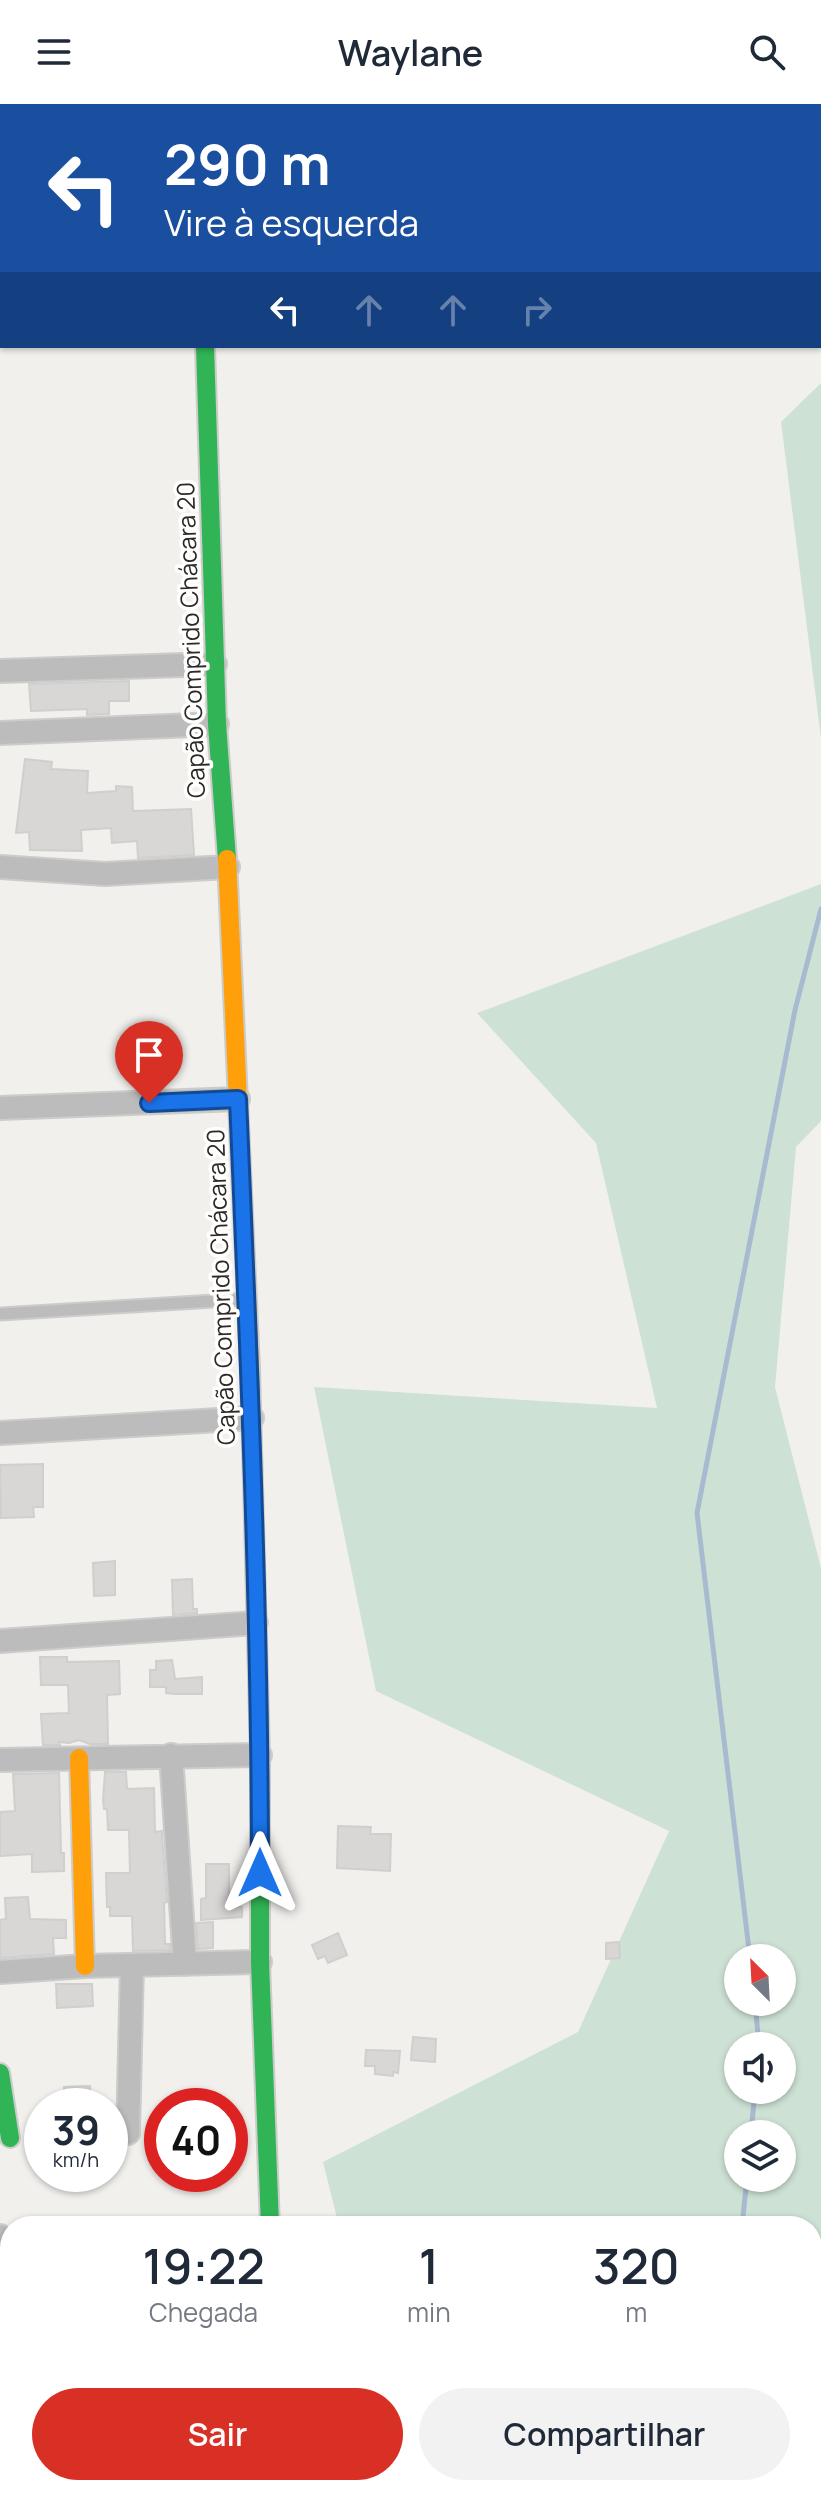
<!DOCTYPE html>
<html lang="pt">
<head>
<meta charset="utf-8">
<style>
  body { margin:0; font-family:Manrope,sans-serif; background:#f2f2f3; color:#1f2937; height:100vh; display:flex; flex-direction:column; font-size:30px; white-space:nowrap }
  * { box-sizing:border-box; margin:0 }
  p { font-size:26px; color:#747a83 }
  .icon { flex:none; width:44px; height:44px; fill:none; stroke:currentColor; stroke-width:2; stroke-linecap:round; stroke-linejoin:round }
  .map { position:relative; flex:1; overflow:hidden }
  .sheet { position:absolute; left:0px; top:2112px; width:822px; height:280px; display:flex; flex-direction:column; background:#fff; border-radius:32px 32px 0 0; box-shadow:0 2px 6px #0004 }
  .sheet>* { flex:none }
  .banner { position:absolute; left:0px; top:0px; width:822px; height:244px; box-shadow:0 2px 6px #0004; background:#1a4fa0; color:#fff; overflow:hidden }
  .needle { width:52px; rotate:336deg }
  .fabs { position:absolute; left:724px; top:1840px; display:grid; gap:16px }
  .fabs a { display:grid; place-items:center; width:72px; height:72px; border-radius:50%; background:#fff; box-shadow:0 2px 6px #0004; font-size:40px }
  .speed { position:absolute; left:24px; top:1984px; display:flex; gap:16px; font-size:40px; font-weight:700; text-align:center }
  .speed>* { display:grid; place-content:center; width:104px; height:104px; border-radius:50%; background:#fff; box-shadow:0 2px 6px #0004; line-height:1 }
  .speed small { font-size:20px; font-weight:400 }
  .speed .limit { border:12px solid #d22; background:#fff; color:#111 }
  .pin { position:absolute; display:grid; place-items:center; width:68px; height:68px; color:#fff; margin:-82px -34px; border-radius:50% 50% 50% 0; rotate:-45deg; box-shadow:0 0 8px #0007 }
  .pin .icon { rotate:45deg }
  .me { position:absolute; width:88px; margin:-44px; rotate:0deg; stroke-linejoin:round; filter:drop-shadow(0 0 6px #0008) }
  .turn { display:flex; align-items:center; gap:28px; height:168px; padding:0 32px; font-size:36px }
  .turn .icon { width:104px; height:104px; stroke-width:2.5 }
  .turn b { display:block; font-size:56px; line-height:68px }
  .lanes { display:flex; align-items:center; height:76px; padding:0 32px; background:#0003; justify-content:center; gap:40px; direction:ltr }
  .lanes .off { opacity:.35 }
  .eta { display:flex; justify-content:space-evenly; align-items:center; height:136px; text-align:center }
  .eta b { font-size:48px; font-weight:600; line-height:56px }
  .primary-button { display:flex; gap:16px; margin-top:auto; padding:16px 32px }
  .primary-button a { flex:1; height:92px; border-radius:48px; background:#d93025; color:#fff; font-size:32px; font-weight:600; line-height:92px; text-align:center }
  .primary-button a+a { background:#f2f2f3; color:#1f2937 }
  header { display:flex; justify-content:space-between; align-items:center; height:104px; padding:0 32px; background:#fff; font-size:36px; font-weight:600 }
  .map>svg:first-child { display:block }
</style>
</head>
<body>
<header><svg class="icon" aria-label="menu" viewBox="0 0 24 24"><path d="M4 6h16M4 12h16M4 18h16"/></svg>Waylane<svg class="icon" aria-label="search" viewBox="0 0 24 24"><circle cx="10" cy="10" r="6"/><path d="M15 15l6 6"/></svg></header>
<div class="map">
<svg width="821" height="2392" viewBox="0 0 821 2392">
  <rect width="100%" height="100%" fill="#f1f0ed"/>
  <path fill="#cde2d5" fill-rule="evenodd" d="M821,279V634L781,318Z
    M821,780V1017L796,1043L775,1283L821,1464V2392H409L406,2382H812V2122H339L323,2058L578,1928L669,1727L376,1587L314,1283L657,1304L596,1039L477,909ZM738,1854H782V1898H738ZM738,1942H782V1986H738ZM738,2030H782V2074H738Z"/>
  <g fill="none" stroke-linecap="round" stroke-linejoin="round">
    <path stroke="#a8bad0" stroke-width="5" d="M750,1854L697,1409L795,906L821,805
      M755,1898L759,1942
      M751,2030L755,1986
      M742,2122L747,2074
      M717,2392L718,2382"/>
  </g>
  <path fill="#d9d7d6" stroke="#d1cece" stroke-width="2" d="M129,577V597H109V610L87,611V605L31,607L29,580Z
    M25,655L52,658L51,665L88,667L87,689L116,687V682L132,683L133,707L191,705L194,751L138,754L137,737L112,739L111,724L81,726L82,747L30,746L29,728L16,729Z
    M43,1360V1403H33L34,1413L1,1414L0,1361Z
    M115,1457V1491L94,1492L93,1459Z
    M192,1475L193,1505H197V1509L173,1511L172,1476Z
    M40,1553H67V1558L119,1557L120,1590L107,1591L108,1640H90L79,1636L69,1639L59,1638L60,1641H43L41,1610L69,1609L68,1581H41Z
    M172,1556L175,1575L202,1573V1590H176L166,1589V1583H150V1566H156V1557Z
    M105,1668H126L127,1685L154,1684L155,1728L162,1727V1731L167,1798L164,1799L165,1840H170V1846L133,1847L132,1812H110V1803H107L106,1769H130L129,1726H108L107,1705H104L103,1696Z
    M59,1669L61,1749H64V1767L32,1768V1750L0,1752V1708L15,1707L13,1670Z
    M338,1722L371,1723L370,1730H391L390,1767L337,1764Z
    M206,1760H229V1801L242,1803V1813L201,1816V1795L206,1794Z
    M28,1793L30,1815L66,1816V1834H53L54,1850L0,1854V1816L6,1815L5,1794Z
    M213,1818V1844L198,1845L196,1819Z
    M338,1829L347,1851L328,1859L325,1852L318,1855L312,1841Z
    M619,1838L620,1854L606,1855V1839Z
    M56,1880H92L93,1902L57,1904Z
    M413,1933L436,1935L435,1958L411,1956Z
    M366,1946L400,1947L398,1969L393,1968V1972L375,1970V1962H365Z
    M90,1982L91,2002H60V1988H64V1983Z"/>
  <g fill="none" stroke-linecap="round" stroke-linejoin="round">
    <defs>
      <path id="lane" d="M0,1210L247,1195"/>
      <path id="street" d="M14,2L17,0
        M203,2V0
        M0,567L215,560
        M0,629L217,620
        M0,763L105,770L228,763
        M0,1004L238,995
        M0,1329L252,1314
        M0,1537L256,1519
        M171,1651L185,1860
        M0,1656L260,1651
        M0,1868L85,1862L260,1858
        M128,2029L132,1861
        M0,2132L10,2151
        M86,2382L88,2392
        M280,2382V2392"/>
      <path id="fast" d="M205,242L217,620L227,755
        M250,1264L260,1651V1858L270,2122
        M0,1969L10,2034"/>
      <path id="slow" d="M227,755L250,1264
        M79,1654L85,1862"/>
    </defs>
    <use href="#lane" stroke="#ccccca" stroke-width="15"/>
    <use href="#street" stroke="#ccccca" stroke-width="26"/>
    <use href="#fast" stroke="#ccccca" stroke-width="22"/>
    <use href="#slow" stroke="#ccccca" stroke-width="22"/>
    <use href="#lane" stroke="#bdbcbd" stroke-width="11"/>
    <use href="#street" stroke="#bdbcbd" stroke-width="22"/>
    <use href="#fast" stroke="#30b455" stroke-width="18"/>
    <use href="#slow" stroke="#ff9f0a" stroke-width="18"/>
  </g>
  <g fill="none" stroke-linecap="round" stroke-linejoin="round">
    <defs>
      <path id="route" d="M149,999L238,995C249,1253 260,1511 260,1769"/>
    </defs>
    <use href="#route" stroke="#114b97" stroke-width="20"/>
    <use href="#route" stroke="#1a73e8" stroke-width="14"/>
  </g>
  <g text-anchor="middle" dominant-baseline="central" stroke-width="7" stroke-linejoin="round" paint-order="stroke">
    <g font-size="24" fill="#2a2927" stroke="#fffefc">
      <text transform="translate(190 536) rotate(-92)">Capão Comprido Chácara 20</text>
      <text transform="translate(220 1183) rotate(-92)">Capão Comprido Chácara 20</text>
    </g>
  </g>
</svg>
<div class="fabs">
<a><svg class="needle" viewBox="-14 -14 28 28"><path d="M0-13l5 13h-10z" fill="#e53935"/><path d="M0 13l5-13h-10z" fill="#747a83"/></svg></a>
<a><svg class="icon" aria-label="sound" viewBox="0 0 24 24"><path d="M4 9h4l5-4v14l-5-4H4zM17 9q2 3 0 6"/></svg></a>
<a><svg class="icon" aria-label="layers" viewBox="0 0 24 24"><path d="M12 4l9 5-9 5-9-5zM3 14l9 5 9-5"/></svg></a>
</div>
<div class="speed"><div>39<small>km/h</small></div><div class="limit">40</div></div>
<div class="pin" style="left:149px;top:999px;background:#d93025"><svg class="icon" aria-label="arrive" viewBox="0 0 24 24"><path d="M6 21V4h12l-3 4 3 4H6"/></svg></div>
<svg class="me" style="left:260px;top:1769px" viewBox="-20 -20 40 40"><path d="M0-17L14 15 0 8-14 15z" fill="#1a73e8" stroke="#fff" stroke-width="4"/></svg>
<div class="banner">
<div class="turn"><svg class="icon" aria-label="left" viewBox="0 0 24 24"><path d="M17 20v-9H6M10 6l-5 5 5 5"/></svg><div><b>290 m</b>Vire à esquerda</div></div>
<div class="lanes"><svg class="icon" aria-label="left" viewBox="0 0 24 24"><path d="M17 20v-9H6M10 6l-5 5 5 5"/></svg><svg class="icon off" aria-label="ahead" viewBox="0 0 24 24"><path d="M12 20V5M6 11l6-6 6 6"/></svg><svg class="icon off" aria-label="ahead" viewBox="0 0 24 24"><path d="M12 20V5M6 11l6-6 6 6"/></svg><svg class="icon off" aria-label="right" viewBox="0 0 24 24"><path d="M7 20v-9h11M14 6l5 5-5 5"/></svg></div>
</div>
<section class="sheet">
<div class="eta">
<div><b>19:22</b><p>Chegada</p></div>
<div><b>1</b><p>min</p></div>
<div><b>320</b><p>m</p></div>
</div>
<div class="primary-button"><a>Sair</a><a>Compartilhar</a></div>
</section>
</div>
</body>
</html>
